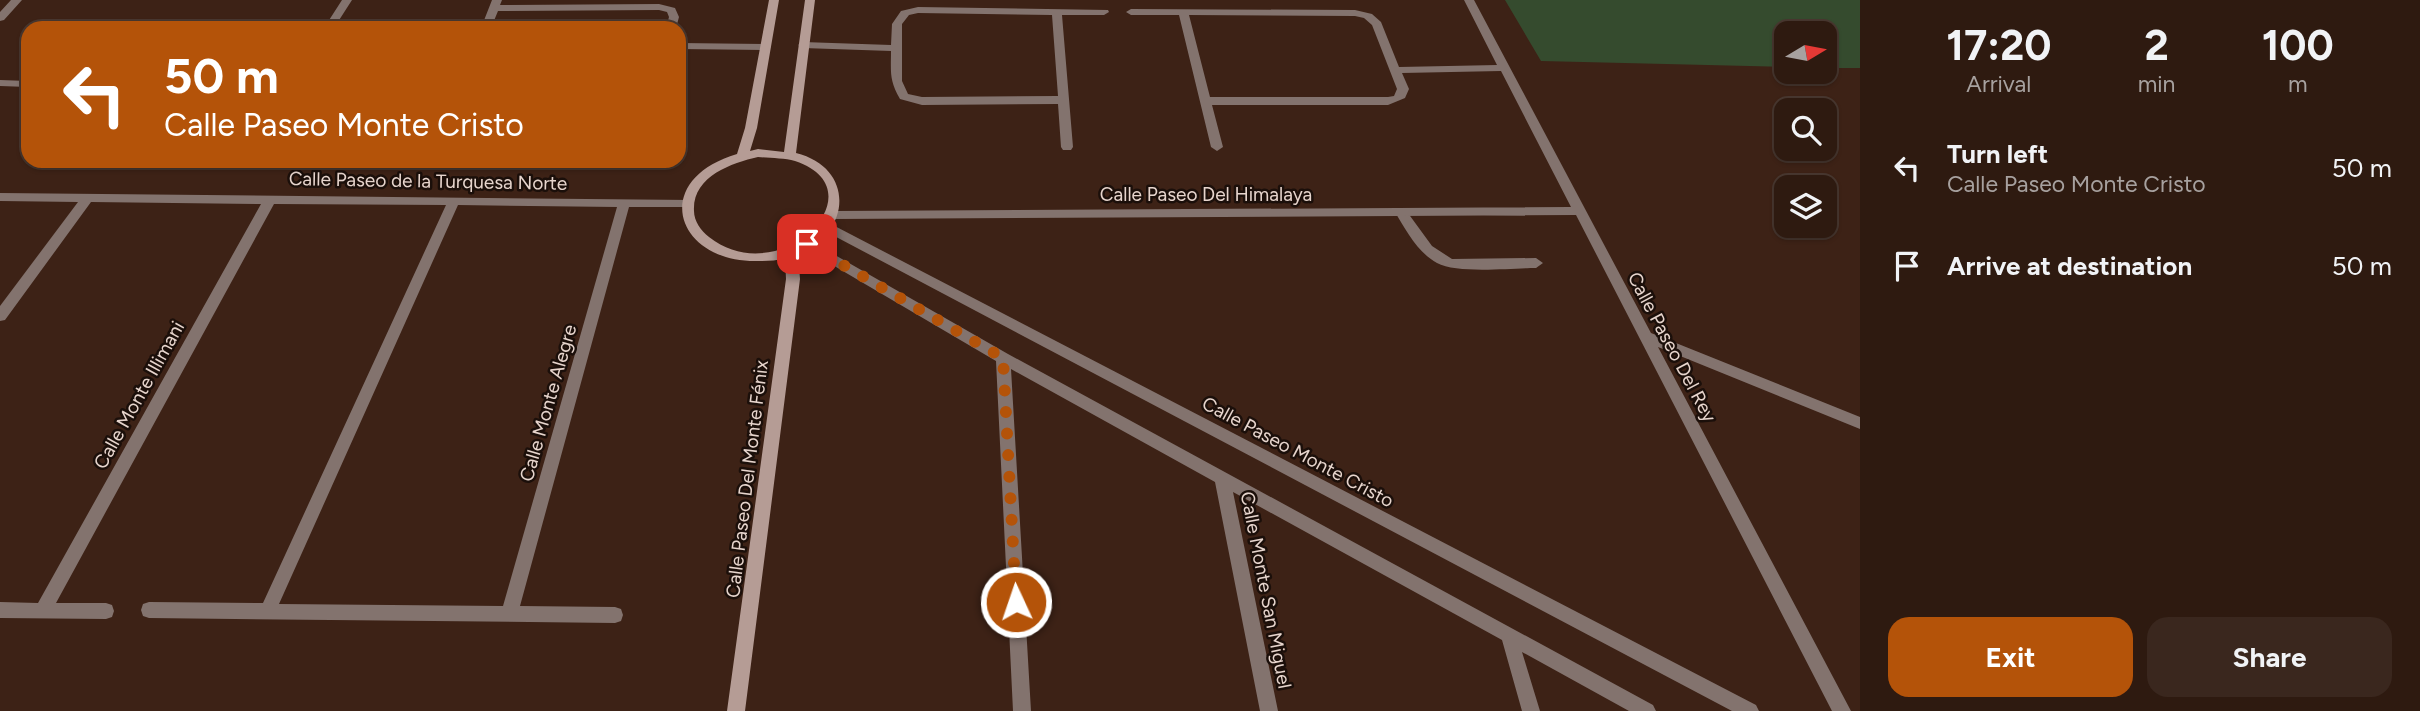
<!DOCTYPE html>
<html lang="en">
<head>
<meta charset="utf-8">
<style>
  body { margin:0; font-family:Figtree,sans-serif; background:#3a271e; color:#f1f3f6; height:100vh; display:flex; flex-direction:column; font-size:26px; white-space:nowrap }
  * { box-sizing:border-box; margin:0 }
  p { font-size:23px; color:#a7a19f }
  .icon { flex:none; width:38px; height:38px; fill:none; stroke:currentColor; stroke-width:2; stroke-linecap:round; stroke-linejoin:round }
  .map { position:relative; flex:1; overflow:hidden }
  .sheet { display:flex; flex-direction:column; background:#2e1a10; width:560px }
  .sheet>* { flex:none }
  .guide { position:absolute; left:21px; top:21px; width:665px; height:147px; border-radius:21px; box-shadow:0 2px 5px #0004,0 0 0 2px #493830; background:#b45309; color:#fff; overflow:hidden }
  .needle { width:46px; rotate:80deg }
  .buttons { position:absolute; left:1774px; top:21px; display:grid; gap:14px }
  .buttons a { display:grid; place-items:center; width:63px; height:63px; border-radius:14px; background:#2e1a10; box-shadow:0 2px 5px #0004,0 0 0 2px #493830; font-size:35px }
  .pin { position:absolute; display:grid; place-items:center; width:60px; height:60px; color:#fff; margin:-30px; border-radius:14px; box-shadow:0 4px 10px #0006 }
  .me { position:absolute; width:77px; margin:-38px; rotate:357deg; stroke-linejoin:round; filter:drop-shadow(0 0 5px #0008) }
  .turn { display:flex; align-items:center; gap:24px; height:147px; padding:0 28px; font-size:32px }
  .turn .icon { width:91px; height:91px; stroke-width:2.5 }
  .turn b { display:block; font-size:49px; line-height:60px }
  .eta { display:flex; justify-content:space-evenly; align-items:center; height:119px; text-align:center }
  .eta b { font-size:42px; font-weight:700; line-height:49px }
  .action { display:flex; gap:14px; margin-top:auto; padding:14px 28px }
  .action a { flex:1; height:80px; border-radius:21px; background:#b45309; color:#fff; font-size:28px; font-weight:700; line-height:80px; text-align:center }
  .action a+a { background:#3a271e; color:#f1f3f6 }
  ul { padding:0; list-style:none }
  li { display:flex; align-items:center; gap:21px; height:98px; padding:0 28px }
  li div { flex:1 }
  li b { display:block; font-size:26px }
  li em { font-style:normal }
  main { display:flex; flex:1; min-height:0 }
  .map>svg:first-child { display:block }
</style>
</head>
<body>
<main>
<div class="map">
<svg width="1860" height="711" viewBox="0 0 1860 711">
  <rect width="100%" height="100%" fill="#3d2216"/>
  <path fill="#354b2e" d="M1505,0H1860V68H1825V33H1787V67L1541,61Z"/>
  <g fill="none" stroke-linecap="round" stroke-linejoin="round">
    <path fill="#83736e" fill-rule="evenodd" d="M1401,208L1405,209L1432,246L1452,259L1536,258L1543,263L1536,268C1511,268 1457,274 1437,263C1417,252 1406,230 1395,212Z"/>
    <path fill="#83736e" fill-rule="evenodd" d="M11,0H22L4,20L0,21V12Z
      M342,0H352L334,28H324Z
      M492,0H502L500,5L659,4L675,8L679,17L676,28H666L669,17L667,12L659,10L498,11L491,28H481Z
      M1464,0H1474L1651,333L1860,417V429L1658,347L1851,711H1832L1576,215L834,219L828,215L834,211L1571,207L1501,71L1402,73L1409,89L1405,98L1388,105H1212L1223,147L1217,151L1211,147L1179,15H1131L1126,12L1131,9L1355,10L1372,14L1381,22L1399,67L1497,65ZM1189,15L1355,16L1364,18L1372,25L1397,89L1394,96L1388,97H1210Z
      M918,7L1108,10L1109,12L1104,15H1062L1073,147L1071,150H1063L1061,147L1058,104L922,105L900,99C889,80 891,72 891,51L803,48L798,45L803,42L891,45L892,24L901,11ZM918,13L1052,15L1058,96L922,97L908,94L902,81V24L909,15Z
      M679,43L766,44L771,47L766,50L679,49Z
      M0,80L28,81V87L0,86Z
      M0,193L692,200L694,203L692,206L688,207H629L520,606L615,607L621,609L623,615L621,621L615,623L149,618L143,616L141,610L143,604L149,602L263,603L446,205L274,204L56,603H106L112,605L114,611L112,617L106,619L0,618V602L38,603L261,204L91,202L5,320L0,321V306L78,202L0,201ZM458,205L617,207L503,606L279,604Z
      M827,222L1756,705L1759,711H1732L823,230L821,227L823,224Z
      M807,239L1008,354L1653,705L1656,711H1629L1522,652L1540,711H1522L1502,640L1233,492L1278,711H1260L1215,482L1011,369L1031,711H1013L996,361L802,247L801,244L802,241Z"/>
    <path fill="#b59c95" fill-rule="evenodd" d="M769,0H779L757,128L750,151L758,149L784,152L805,0H815L796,153C856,168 851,234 798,253L800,279L745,711H727L786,279L785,258C776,261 768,261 758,261C675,263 649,180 737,154L745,128ZM758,157C770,158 784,158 795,161C882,190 780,293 709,237C701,231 694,221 694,211C692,177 731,163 758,157Z"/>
  </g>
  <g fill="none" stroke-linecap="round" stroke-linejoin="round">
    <path stroke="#b45309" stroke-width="12" stroke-dasharray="0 21.6" d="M807,244L1003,358L1016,602"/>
  </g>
  <g text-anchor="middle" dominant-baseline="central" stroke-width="5" stroke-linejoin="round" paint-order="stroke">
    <g font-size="19" fill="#e7d5cd" stroke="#1b0f0a">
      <text transform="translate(428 181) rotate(1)">Calle Paseo de la Turquesa Norte</text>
      <text x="1206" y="194">Calle Paseo Del Himalaya</text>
      <text transform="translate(1672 347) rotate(62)">Calle Paseo Del Rey</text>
      <text transform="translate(139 395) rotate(-61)">Calle Monte Illimani</text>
      <text transform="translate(548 403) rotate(-74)">Calle Monte Alegre</text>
      <text transform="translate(1298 452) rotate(28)">Calle Paseo Monte Cristo</text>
      <text transform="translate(747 479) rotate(-83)">Calle Paseo Del Monte Fénix</text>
      <text transform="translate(1266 590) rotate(79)">Calle Monte San Miguel</text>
    </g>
  </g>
</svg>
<div class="buttons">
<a><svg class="needle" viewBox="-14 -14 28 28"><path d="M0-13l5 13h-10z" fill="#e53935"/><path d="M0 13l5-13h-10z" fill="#a7a19f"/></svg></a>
<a><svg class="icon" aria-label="search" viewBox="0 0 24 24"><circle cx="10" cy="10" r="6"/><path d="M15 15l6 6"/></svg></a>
<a><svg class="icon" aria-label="layers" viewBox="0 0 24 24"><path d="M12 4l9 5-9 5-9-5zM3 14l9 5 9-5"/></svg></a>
</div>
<div class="pin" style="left:807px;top:244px;background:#d93025"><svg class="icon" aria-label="arrive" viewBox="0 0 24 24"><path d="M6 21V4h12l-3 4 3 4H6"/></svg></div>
<svg class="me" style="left:1016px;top:602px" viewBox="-20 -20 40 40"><circle r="17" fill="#b45309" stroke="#fff" stroke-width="3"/><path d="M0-11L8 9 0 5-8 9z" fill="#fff"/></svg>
<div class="guide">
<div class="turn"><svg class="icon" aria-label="left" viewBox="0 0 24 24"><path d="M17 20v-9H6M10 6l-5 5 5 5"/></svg><div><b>50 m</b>Calle Paseo Monte Cristo</div></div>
</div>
</div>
<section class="sheet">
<div class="eta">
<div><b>17:20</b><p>Arrival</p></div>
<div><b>2</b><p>min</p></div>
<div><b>100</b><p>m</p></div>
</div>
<ul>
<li><svg class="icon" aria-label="left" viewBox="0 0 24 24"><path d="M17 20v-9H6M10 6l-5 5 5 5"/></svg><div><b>Turn left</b><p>Calle Paseo Monte Cristo</p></div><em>50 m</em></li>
<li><svg class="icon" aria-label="arrive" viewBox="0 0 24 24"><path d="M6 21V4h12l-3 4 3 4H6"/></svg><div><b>Arrive at destination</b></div><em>50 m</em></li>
</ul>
<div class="action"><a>Exit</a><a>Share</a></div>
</section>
</main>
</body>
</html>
